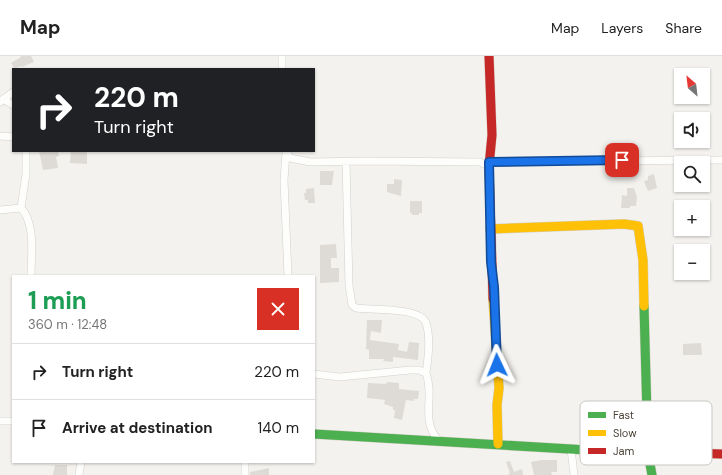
<!DOCTYPE html>
<html lang="en">
<head>
<meta charset="utf-8">
<style>
  body { margin:0; font-family:"DM Sans",sans-serif; background:#f2f2f2; color:#222; height:100vh; display:flex; flex-direction:column; font-size:15px; white-space:nowrap }
  * { box-sizing:border-box; margin:0 }
  p { font-size:13px; color:#767676 }
  .icon { flex:none; width:22px; height:22px; fill:none; stroke:currentColor; stroke-width:2; stroke-linecap:round; stroke-linejoin:round }
  .map { position:relative; flex:1; overflow:hidden }
  .details { position:absolute; left:12px; top:219px; width:303px; height:188px; display:flex; flex-direction:column; background:#fff; border-radius:0px; box-shadow:0 1px 3px #0004 }
  .details>* { flex:none }
  .guide { position:absolute; left:12px; top:12px; width:303px; height:84px; border-radius:0px; box-shadow:0 1px 3px #0004; background:#202124; color:#fff; overflow:hidden }
  .needle { width:26px; rotate:332deg }
  .fabs { position:absolute; left:674px; top:12px; display:grid; gap:8px }
  .fabs a { display:grid; place-items:center; width:36px; height:36px; border-radius:0px; background:#fff; box-shadow:0 1px 3px #0004; font-size:20px }
  .pin { position:absolute; display:grid; place-items:center; width:34px; height:34px; color:#fff; margin:-17px; border-radius:8px; box-shadow:0 2px 6px #0006 }
  .me { position:absolute; width:44px; margin:-22px; rotate:358deg; stroke-linejoin:round; filter:drop-shadow(0 0 3px #0008) }
  .turn { display:flex; align-items:center; gap:14px; height:84px; padding:0 16px; font-size:18px }
  .turn .icon { width:52px; height:52px; stroke-width:2.5 }
  .turn b { display:block; font-size:28px; line-height:34px }
  .round { display:grid; place-items:center; flex:none; width:42px; height:42px; border-radius:0px; background:#f2f2f2 }
  .overview { display:flex; align-items:center; justify-content:space-between; height:68px; padding:0 16px }
  h1 { font-size:24px; font-weight:800; line-height:30px; color:#1e9e55 }
  ul { padding:0; list-style:none }
  li { display:flex; align-items:center; gap:12px; height:56px; padding:0 16px; border-top:1px solid #e0e0e0 }
  li div { flex:1 }
  li b { display:block; font-size:15px }
  li em { font-style:normal }
  header { display:flex; align-items:center; gap:24px; box-sizing:border-box; height:56px; padding:0 20px; background:#fff; border-bottom:1px solid #e0e0e0 }
  header strong { font-size:19px }
  nav { display:flex; gap:22px; margin-inline-start:auto; font-size:14px }
  .map>svg:first-child { display:block }
</style>
</head>
<body>
<header>
<strong>Map</strong>
<nav><a>Map</a><a>Layers</a><a>Share</a></nav>
</header>
<div class="map">
<svg width="722" height="419" viewBox="0 0 722 419">
  <rect width="100%" height="100%" fill="#f4f2ee"/>
  <path fill="#dedbd6" d="M21,0H31L34,6L22,11V10L14,12L11,7L21,1Z
    M39,95H58L59,100L56,101L58,112L43,114Z
    M71,95L87,96V108L70,107Z
    M320,115H334L332,129H320Z
    M654,118L657,132L648,135L644,125L648,124V120Z
    M394,123L402,124L401,140L387,136V128H394Z
    M314,132L315,147H308V144H305L304,137H306V133Z
    M627,132H634L637,141L636,150H630V152H621L622,139L627,140Z
    M410,145H422V157H419V159H412V157H410Z
    M336,188L337,202H331V212H339V226L320,227V189Z
    M367,264H382L381,277L371,275L370,284L399,288L398,294L407,296L409,286L419,287L418,304L393,301V306L383,305L384,303H369V294L366,293Z
    M701,287L702,299H683V288Z
    M387,326L399,327V333L419,335L418,343H414V345L406,344L402,364L394,362L395,354H393V351L384,348L385,344L367,342L368,327L386,328Z
    M541,404H557V416H551L552,419H534L531,406Z
    M510,405L514,416L522,413L523,419H508L510,417L506,406Z
    M55,409H67V419H53Z
    M269,412V419H250V416Z"/>
  <g fill="none" stroke-linecap="round" stroke-linejoin="round">
    <defs>
      <path id="street" d="M282,0V13
        M3,43L13,49
        M0,46L13,36
        M0,80L13,81
        M286,95L290,102L310,106L366,105L480,106L489,110
        M286,97L284,124L288,220
        M346,106L349,229L352,249L356,252C371,254 421,251 426,267C431,282 428,303 426,317
        M489,106L722,104
        M21,152L26,118V95
        M0,154L21,152C36,168 31,200 31,220
        M314,318L340,321L410,314H419L426,317C435,341 420,363 438,384
        M0,365H13
        M571,393L574,419
        M245,406V419
        M79,419L81,406"/>
      <path id="fast" d="M644,250L648,397L652,419
        M314,378L587,394"/>
      <path id="slow" d="M490,173L624,168L638,170L643,204L644,250
        M493,243L499,332L497,349L498,388"/>
      <path id="jam" d="M489,0L492,79L489,110L493,243
        M587,394L722,398"/>
    </defs>
    <use href="#street" stroke="#d2d0cb" stroke-width="8"/>
    <use href="#fast" stroke="#d3cfc5" stroke-width="10"/>
    <use href="#slow" stroke="#d3cfc5" stroke-width="10"/>
    <use href="#jam" stroke="#d3cfc5" stroke-width="10"/>
    <use href="#street" stroke="#fdfdfc" stroke-width="7"/>
    <use href="#fast" stroke="#4caf50" stroke-width="9"/>
    <use href="#slow" stroke="#ffc107" stroke-width="9"/>
    <use href="#jam" stroke="#c62828" stroke-width="9"/>
  </g>
  <g fill="none" stroke-linecap="round" stroke-linejoin="round">
    <defs>
      <path id="route" d="M497,309L494,231L491,206L489,106L622,104"/>
    </defs>
    <use href="#route" stroke="#114b97" stroke-width="10"/>
    <use href="#route" stroke="#1a73e8" stroke-width="7"/>
  </g>
  <rect x="580" y="345" width="132" height="64" rx="6" fill="#fff" stroke="#c9c7c4" stroke-width="1"/>
  <rect x="588" y="356" width="18" height="6" fill="#4caf50"/>
  <rect x="588" y="374" width="18" height="6" fill="#ffc107"/>
  <rect x="588" y="392" width="18" height="6" fill="#c62828"/>
  <g font-size="11" fill="#4b4439">
    <text x="613" y="363">Fast</text>
    <text x="613" y="381">Slow</text>
    <text x="613" y="399">Jam</text>
  </g>
</svg>
<div class="fabs">
<a><svg class="needle" viewBox="-14 -14 28 28"><path d="M0-13l5 13h-10z" fill="#e53935"/><path d="M0 13l5-13h-10z" fill="#767676"/></svg></a>
<a><svg class="icon" aria-label="sound" viewBox="0 0 24 24"><path d="M4 9h4l5-4v14l-5-4H4zM17 9q2 3 0 6"/></svg></a>
<a><svg class="icon" aria-label="search" viewBox="0 0 24 24"><circle cx="10" cy="10" r="6"/><path d="M15 15l6 6"/></svg></a>
<a>+</a>
<a>−</a>
</div>
<div class="pin" style="left:622px;top:104px;background:#d93025"><svg class="icon" aria-label="arrive" viewBox="0 0 24 24"><path d="M6 21V4h12l-3 4 3 4H6"/></svg></div>
<svg class="me" style="left:497px;top:309px" viewBox="-20 -20 40 40"><path d="M0-17L14 15 0 8-14 15z" fill="#1a73e8" stroke="#fff" stroke-width="4"/></svg>
<div class="guide">
<div class="turn"><svg class="icon" aria-label="right" viewBox="0 0 24 24"><path d="M7 20v-9h11M14 6l5 5-5 5"/></svg><div><b>220 m</b>Turn right</div></div>
</div>
<section class="details">
<div class="overview"><div><h1>1 min</h1><p>360 m · 12:48</p></div><a class="round" style="background:#d93025;color:#fff"><svg class="icon" aria-label="close" viewBox="0 0 24 24"><path d="M6 6l12 12M18 6L6 18"/></svg></a></div>
<ul>
<li><svg class="icon" aria-label="right" viewBox="0 0 24 24"><path d="M7 20v-9h11M14 6l5 5-5 5"/></svg><div><b>Turn right</b></div><em>220 m</em></li>
<li><svg class="icon" aria-label="arrive" viewBox="0 0 24 24"><path d="M6 21V4h12l-3 4 3 4H6"/></svg><div><b>Arrive at destination</b></div><em>140 m</em></li>
</ul>
</section>
</div>
</body>
</html>
